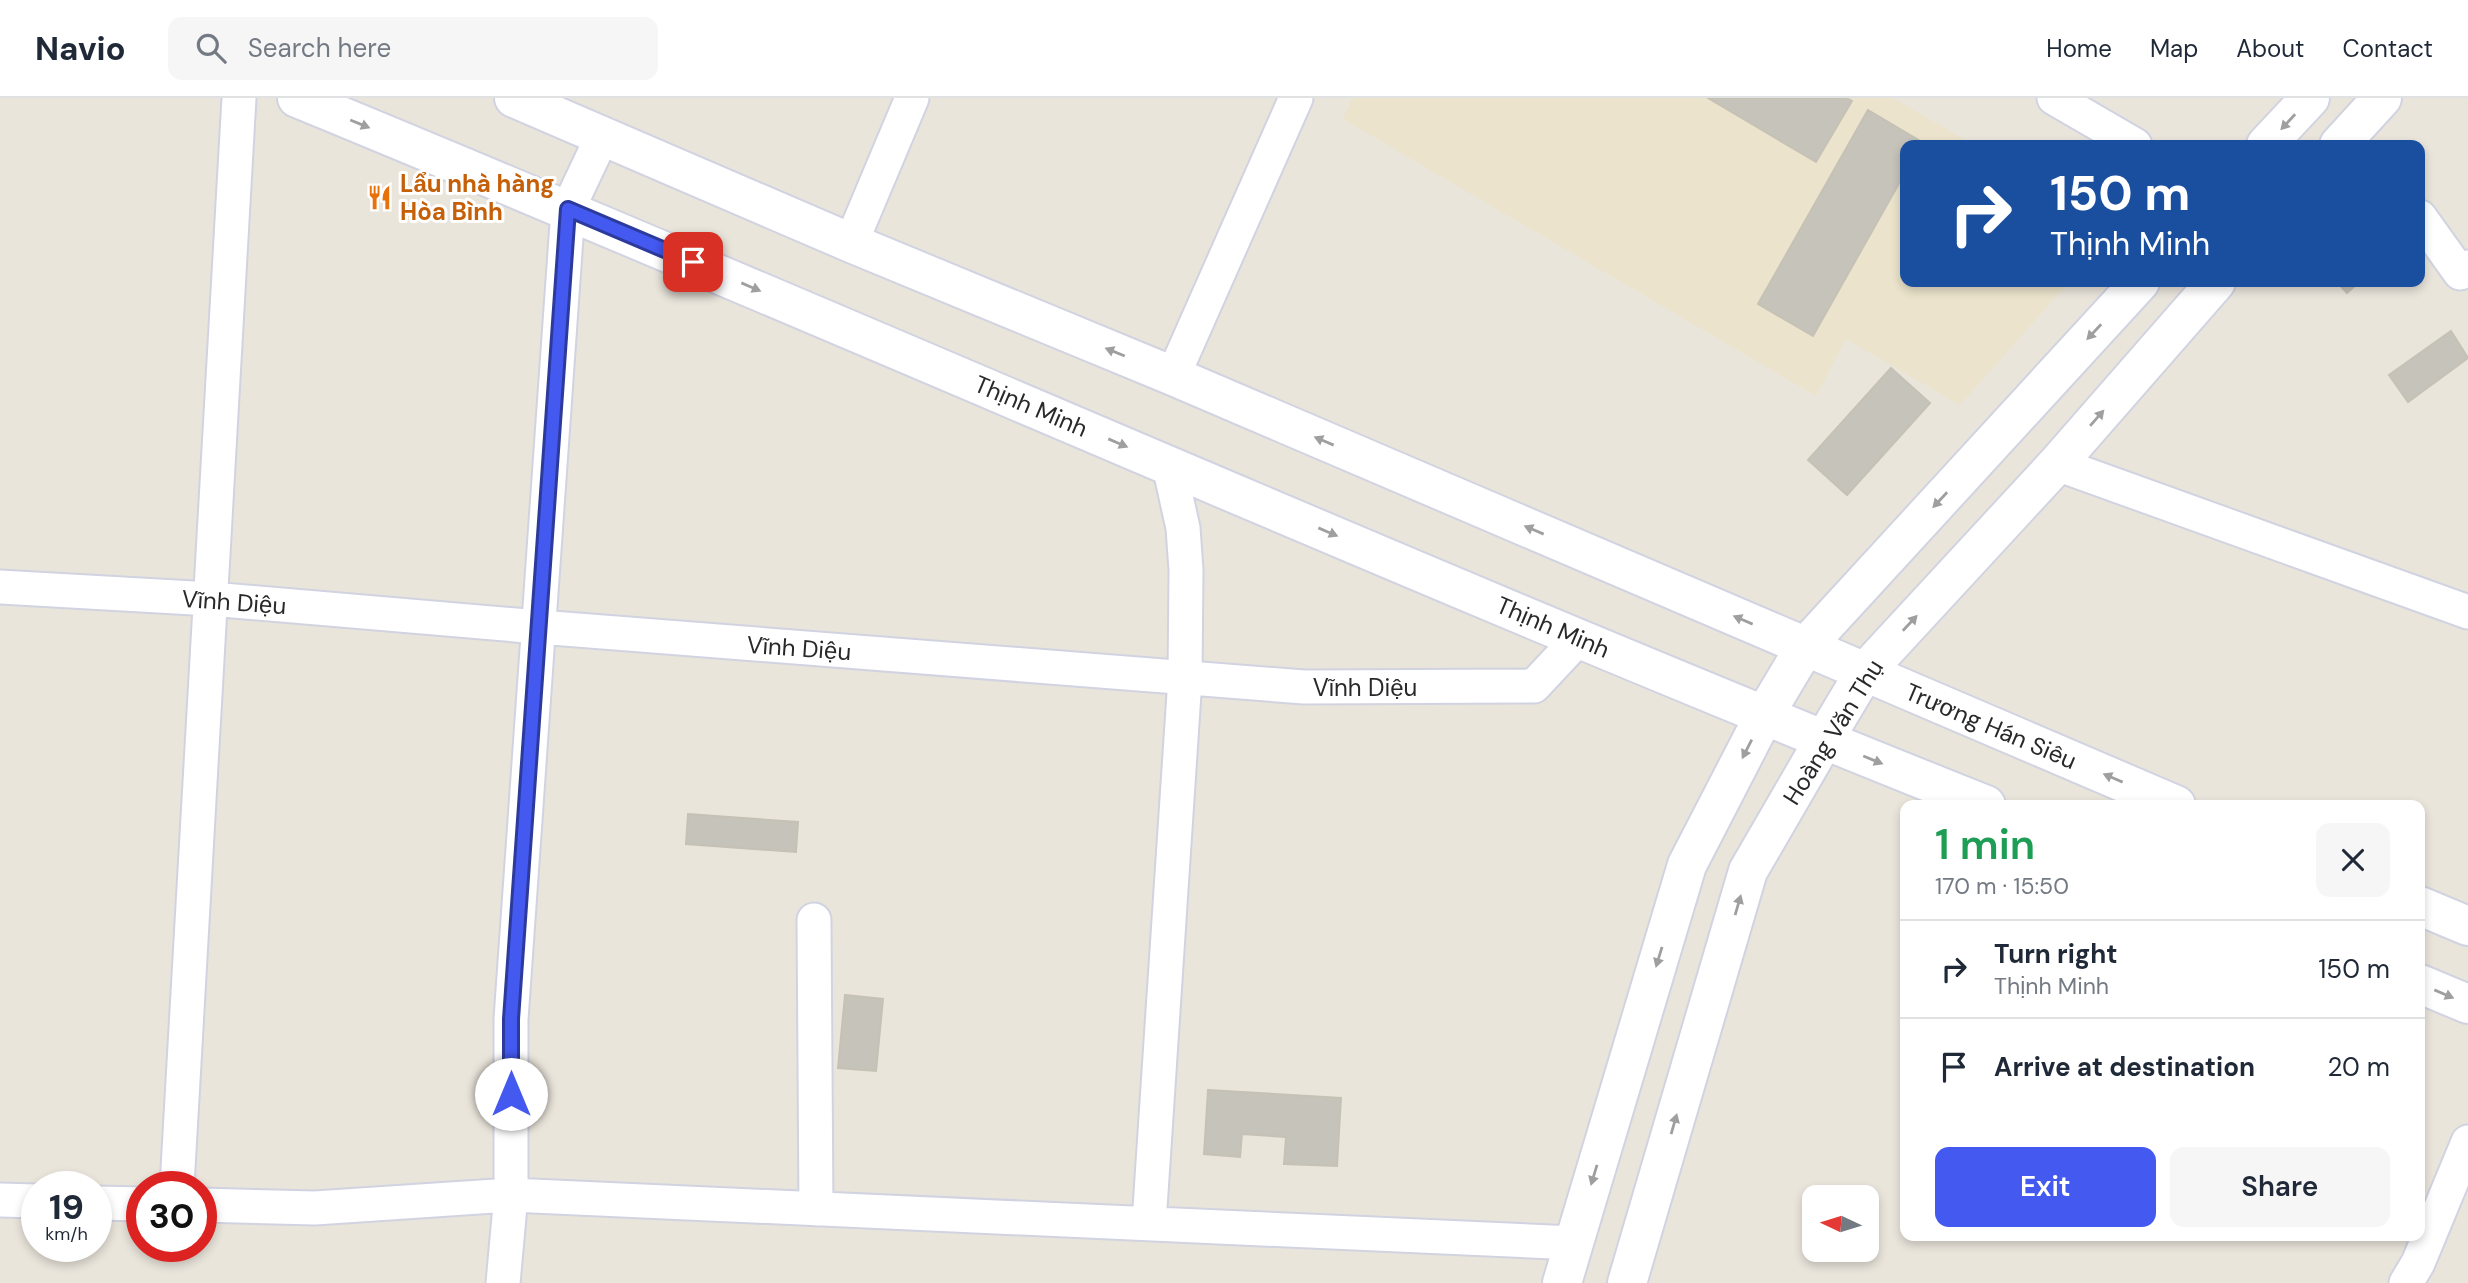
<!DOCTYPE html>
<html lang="en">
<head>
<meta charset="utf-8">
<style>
  body { margin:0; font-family:"DM Sans",sans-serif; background:#f6f6f7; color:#1f2937; height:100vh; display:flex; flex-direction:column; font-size:26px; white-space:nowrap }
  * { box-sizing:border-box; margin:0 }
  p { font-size:23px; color:#747a83 }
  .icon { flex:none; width:38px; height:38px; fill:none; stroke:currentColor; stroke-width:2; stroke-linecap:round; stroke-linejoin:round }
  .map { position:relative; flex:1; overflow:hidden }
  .sheet { position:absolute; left:1900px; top:702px; width:525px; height:441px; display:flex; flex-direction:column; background:#fff; border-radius:14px; box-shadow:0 4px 10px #0003 }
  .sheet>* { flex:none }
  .guide { position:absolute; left:1900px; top:42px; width:525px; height:147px; border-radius:14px; box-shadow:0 4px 10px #0003; background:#1a4fa0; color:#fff; overflow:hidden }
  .needle { width:46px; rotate:274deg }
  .fabs { position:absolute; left:1802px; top:1087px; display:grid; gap:14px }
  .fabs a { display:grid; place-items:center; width:77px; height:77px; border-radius:14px; background:#fff; box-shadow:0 4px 10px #0003; font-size:35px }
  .speed { position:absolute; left:21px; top:1073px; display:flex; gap:14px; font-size:35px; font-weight:700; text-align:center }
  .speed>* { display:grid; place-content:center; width:91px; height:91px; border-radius:50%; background:#fff; box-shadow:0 4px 10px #0003; line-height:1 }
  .speed small { font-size:18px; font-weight:400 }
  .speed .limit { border:10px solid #d22; background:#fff; color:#111 }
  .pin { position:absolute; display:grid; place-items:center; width:60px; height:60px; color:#fff; margin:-30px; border-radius:14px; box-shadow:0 4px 10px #0006 }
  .me { position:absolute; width:77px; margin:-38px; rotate:0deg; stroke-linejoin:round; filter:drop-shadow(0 0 5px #0008) }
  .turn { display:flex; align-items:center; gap:24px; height:147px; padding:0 35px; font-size:32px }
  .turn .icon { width:91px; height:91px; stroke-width:2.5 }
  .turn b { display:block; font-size:49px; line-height:60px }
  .round { display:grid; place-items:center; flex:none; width:74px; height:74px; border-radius:14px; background:#f6f6f7 }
  .summary { display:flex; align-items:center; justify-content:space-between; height:119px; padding:0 35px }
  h1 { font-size:42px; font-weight:600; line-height:52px; color:#1e9e55 }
  .action { display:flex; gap:14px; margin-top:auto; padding:14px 35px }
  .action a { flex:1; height:80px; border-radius:14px; background:#4359f0; color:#fff; font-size:28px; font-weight:600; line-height:80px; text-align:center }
  .action a+a { background:#f6f6f7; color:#1f2937 }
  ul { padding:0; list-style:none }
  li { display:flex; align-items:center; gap:21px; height:98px; padding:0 35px; border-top:2px solid #e0e1e3 }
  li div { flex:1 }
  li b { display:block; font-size:26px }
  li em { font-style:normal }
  header { display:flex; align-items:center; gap:42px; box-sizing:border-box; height:98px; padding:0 35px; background:#fff; border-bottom:2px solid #e0e1e3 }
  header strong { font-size:33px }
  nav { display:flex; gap:38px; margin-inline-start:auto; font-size:24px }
  .search { width:490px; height:63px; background:#f6f6f7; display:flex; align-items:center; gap:18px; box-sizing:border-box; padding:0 24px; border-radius:14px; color:#747a83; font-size:26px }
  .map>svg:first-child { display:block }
</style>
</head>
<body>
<header>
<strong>Navio</strong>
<div class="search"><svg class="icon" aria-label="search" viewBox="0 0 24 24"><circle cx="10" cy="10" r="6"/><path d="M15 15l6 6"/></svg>Search here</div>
<nav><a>Home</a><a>Map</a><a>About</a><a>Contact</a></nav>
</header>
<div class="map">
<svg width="2468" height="1185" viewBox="0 0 2468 1185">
  <rect width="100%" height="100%" fill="#eae5db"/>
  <path fill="#ebe3cb" d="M1352,0H1893L1974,47H1906V184H2069L1960,307L1846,241L1816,298L1343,21Z"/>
  <path fill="#c6c3ba" stroke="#c6c1b5" stroke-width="2" d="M1708,0H1846L1852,3L1816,64Z
    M1868,12L1922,44L1920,47H1906V73L1813,238L1758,206Z
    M2337,184H2359L2347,195Z
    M2451,233L2468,260L2408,304L2389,277Z
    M1891,270L1930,305L1847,397L1808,362Z
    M688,716L798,724L796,754L686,746Z
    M845,897L883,901L876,973L838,970Z
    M1208,992L1341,1000L1337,1068L1284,1066L1286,1039L1242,1036L1240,1059L1204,1056Z"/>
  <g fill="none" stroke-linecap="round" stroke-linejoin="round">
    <defs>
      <path id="street" d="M2054,0L2135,47
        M2420,119L2460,175L2468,169
        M851,145L912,0
        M1173,278L1296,0
        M2057,366L2468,514
        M0,489L211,501L539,529L1304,589L1534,588L1579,540
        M814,822L816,1111
        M177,1088L239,0
        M0,1102L37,1103
        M96,1105L142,1106
        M201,1107L315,1110L511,1097L1574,1145
        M1149,1125L1185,580L1186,472L1183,430L1169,367
        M503,1185L511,1097V921L568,111L603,37
        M2406,1185L2418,1165L2468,1044"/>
      <path id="secondary" d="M297,0C862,232 1419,481 1986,707
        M514,0L851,145L1173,278L2176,707
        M2266,47L2310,0
        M2339,47L2382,0
        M2420,808L2468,828
        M2420,886L2468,906
        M1562,1185L1687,767L1765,616L1805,549L2140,184
        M1627,1185L1748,773L1824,642L1864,575L2057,366L2216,184"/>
    </defs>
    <use href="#street" stroke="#d1d3e1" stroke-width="37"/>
    <use href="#secondary" stroke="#d1d3e1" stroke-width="42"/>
    <use href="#street" stroke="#fff" stroke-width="33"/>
    <use href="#secondary" stroke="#fff" stroke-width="38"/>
  </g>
  <defs><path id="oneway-solid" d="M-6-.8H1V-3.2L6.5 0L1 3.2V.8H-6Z" transform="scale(1.75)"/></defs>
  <g fill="#9f9f9f">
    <use href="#oneway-solid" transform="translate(2288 24) rotate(133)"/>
    <use href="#oneway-solid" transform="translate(360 26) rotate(22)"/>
    <use href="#oneway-solid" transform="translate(751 189) rotate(23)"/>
    <use href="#oneway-solid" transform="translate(2094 234) rotate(133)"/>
    <use href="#oneway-solid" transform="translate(1115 254) rotate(-158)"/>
    <use href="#oneway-solid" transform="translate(2097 320) rotate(-49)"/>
    <use href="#oneway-solid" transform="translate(1324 343) rotate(-157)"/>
    <use href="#oneway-solid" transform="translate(1118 345) rotate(23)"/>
    <use href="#oneway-solid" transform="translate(1940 402) rotate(133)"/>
    <use href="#oneway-solid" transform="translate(1534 432) rotate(-157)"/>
    <use href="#oneway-solid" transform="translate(1328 434) rotate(23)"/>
    <use href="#oneway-solid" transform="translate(1743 522) rotate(-157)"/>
    <use href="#oneway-solid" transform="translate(1910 525) rotate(-47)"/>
    <use href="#oneway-solid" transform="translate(1747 651) rotate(117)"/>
    <use href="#oneway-solid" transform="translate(1873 662) rotate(22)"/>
    <use href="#oneway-solid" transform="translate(2113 680) rotate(-157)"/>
    <use href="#oneway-solid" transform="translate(1738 807) rotate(-74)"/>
    <use href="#oneway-solid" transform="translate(1659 859) rotate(107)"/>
    <use href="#oneway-solid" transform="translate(2444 896) rotate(23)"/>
    <use href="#oneway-solid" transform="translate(1674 1026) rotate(-74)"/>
    <use href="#oneway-solid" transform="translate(1594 1077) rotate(107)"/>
  </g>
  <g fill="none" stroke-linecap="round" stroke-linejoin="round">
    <defs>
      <path id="route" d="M511,996V921L568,111L693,164"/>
    </defs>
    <use href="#route" stroke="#2c3a9c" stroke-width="18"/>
    <use href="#route" stroke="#4359f0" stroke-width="12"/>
  </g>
  <defs>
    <symbol id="restaurant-bare" viewBox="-9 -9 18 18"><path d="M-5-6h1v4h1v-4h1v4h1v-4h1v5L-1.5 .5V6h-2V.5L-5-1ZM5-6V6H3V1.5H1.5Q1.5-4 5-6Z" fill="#e8710a" stroke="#fff" stroke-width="2.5" paint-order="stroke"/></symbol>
  </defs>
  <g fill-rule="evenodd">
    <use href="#restaurant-bare" x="362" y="82" width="35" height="35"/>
  </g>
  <g text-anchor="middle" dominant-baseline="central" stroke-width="6" stroke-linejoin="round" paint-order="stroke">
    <g font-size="24" font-weight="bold" fill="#c56008" stroke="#fff" text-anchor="start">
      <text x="400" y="85">Lẩu nhà hàng<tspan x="400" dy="28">Hòa Bình</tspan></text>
    </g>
    <g font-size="24" fill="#292929" stroke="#fff">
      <text transform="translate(1031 308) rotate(23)">Thịnh Minh</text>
      <text transform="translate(234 504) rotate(4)">Vĩnh Diệu</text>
      <text transform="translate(1553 529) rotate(23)">Thịnh Minh</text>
      <text transform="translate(799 550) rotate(4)">Vĩnh Diệu</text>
      <text x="1365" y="589">Vĩnh Diệu</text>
      <text transform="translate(1991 628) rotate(23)">Trương Hán Siêu</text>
      <text transform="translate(1833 634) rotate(-58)">Hoàng Văn Thụ</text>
    </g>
  </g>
</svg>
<div class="fabs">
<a><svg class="needle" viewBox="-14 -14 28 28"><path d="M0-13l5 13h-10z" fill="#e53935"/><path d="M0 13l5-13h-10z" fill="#747a83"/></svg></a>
</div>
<div class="speed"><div>19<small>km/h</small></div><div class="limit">30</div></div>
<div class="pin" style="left:693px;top:164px;background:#d93025"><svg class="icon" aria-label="arrive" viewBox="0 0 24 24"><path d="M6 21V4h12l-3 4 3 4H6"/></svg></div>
<svg class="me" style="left:511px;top:996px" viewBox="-20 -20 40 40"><circle r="19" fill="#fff"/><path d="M0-13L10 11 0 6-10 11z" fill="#4359f0"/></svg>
<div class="guide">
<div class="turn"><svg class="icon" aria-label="right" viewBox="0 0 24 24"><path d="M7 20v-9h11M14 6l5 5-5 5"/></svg><div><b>150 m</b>Thịnh Minh</div></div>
</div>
<section class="sheet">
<div class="summary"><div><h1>1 min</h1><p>170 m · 15:50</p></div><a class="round"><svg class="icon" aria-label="close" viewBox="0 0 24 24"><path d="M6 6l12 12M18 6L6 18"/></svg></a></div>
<ul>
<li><svg class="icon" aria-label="right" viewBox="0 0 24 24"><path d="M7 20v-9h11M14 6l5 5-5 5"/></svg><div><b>Turn right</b><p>Thịnh Minh</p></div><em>150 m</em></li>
<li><svg class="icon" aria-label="arrive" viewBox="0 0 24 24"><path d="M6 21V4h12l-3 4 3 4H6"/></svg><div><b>Arrive at destination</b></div><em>20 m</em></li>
</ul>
<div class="action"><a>Exit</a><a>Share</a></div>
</section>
</div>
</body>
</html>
